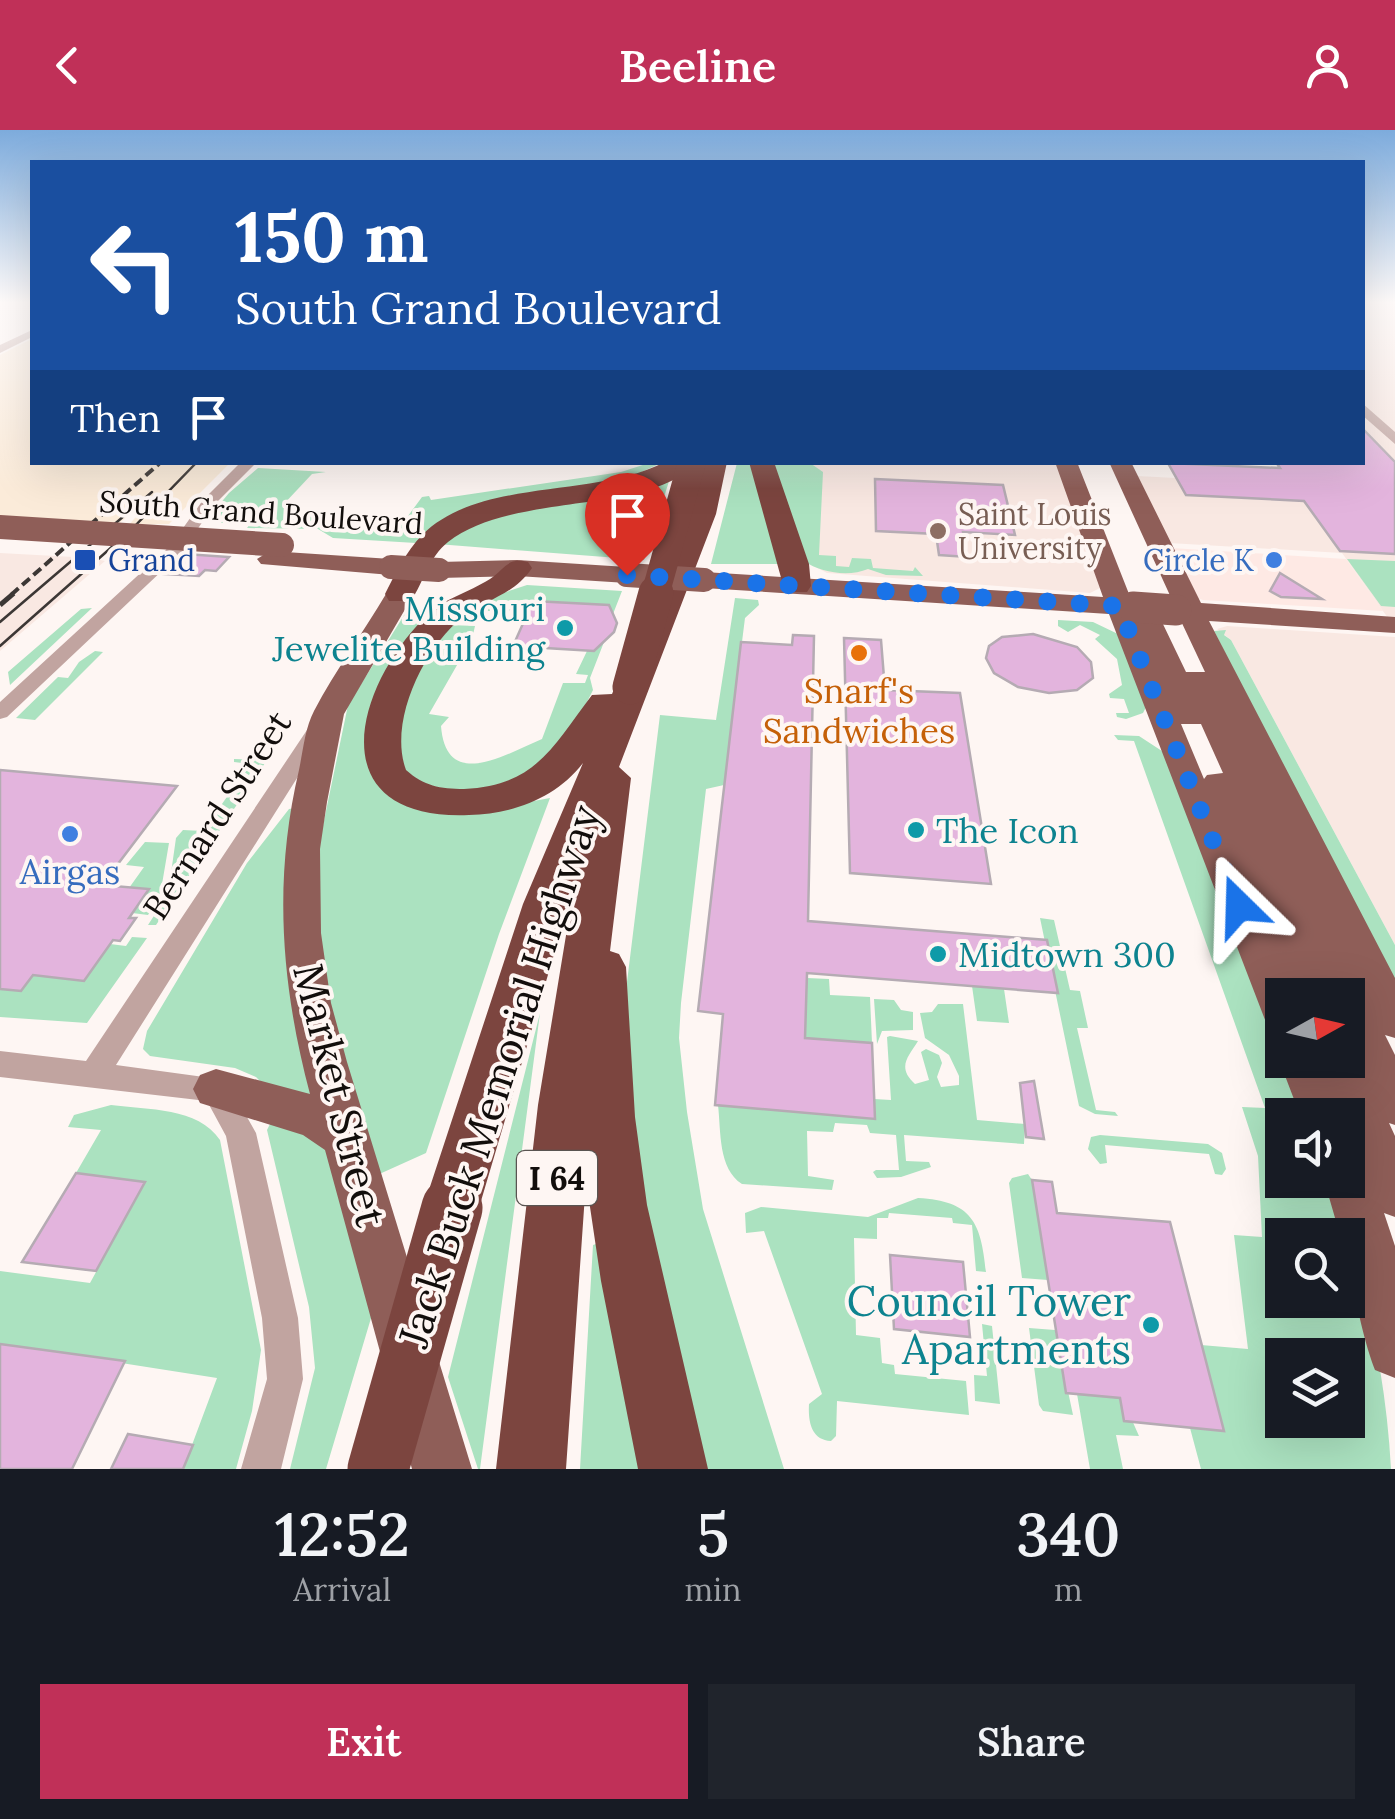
<!DOCTYPE html>
<html lang="en">
<head>
<meta charset="utf-8">
<style>
  body { margin:0; font-family:Lora,serif; background:#20242c; color:#f1f3f6; height:100vh; display:flex; flex-direction:column; font-size:38px; white-space:nowrap }
  * { box-sizing:border-box; margin:0 }
  p { font-size:32px; color:#9ea1a6 }
  .icon { flex:none; width:55px; height:55px; fill:none; stroke:currentColor; stroke-width:2; stroke-linecap:round; stroke-linejoin:round }
  .map { position:relative; height:1339px; overflow:hidden }
  .drawer { display:flex; flex-direction:column; background:#171b24; flex:1 }
  .drawer>* { flex:none }
  .banner { position:absolute; left:30px; top:30px; width:1335px; height:305px; border-radius:0px; box-shadow:0 10px 40px #0002; background:#1a4fa0; color:#fff; overflow:hidden }
  .needle { width:65px; rotate:82deg }
  .controls { position:absolute; left:1265px; top:848px; display:grid; gap:20px }
  .controls a { display:grid; place-items:center; width:100px; height:100px; border-radius:0px; background:#171b24; box-shadow:0 10px 40px #0002; font-size:50px }
  .pin { position:absolute; display:grid; place-items:center; width:85px; height:85px; color:#fff; margin:-102px -42px; border-radius:50% 50% 50% 0; rotate:-45deg; box-shadow:0 0 10px #0007 }
  .pin .icon { rotate:45deg }
  .me { position:absolute; width:110px; margin:-55px; rotate:338deg; stroke-linejoin:round; filter:drop-shadow(0 0 8px #0008) }
  .turn { display:flex; align-items:center; gap:35px; height:210px; padding:0 40px; font-size:45px }
  .turn .icon { width:130px; height:130px; stroke-width:2.5 }
  .turn b { display:block; font-size:70px; line-height:85px }
  .then { display:flex; align-items:center; height:95px; padding:0 40px; background:#0003; gap:20px; font-size:38px }
  .eta { display:flex; justify-content:space-evenly; align-items:center; height:170px; text-align:center }
  .eta b { font-size:60px; font-weight:600; line-height:70px }
  .button { display:flex; gap:20px; margin-top:auto; padding:20px 40px }
  .button a { flex:1; height:115px; border-radius:0px; background:#c03058; color:#fff; font-size:40px; font-weight:600; line-height:115px; text-align:center }
  .button a+a { background:#20242c; color:#f1f3f6 }
  header { display:flex; justify-content:space-between; align-items:center; height:130px; padding:0 40px; background:#c03058; color:#fff; font-size:45px; font-weight:600 }
  .map>svg:first-child { display:block }
</style>
</head>
<body>
<header><svg class="icon" aria-label="back" viewBox="0 0 24 24"><path d="M15 5l-7 7 7 7"/></svg>Beeline<svg class="icon" aria-label="person" viewBox="0 0 24 24"><circle cx="12" cy="8" r="4"/><path d="M4 21q1-7 8-7t8 7"/></svg></header>
<div class="map">
<svg width="1395" height="1339" viewBox="0 0 1395 1339">
  <rect width="100%" height="100%" fill="#fef6f3"/>
  <path fill="#fee9e4" d="M1171,418L1346,429L1383,481L1203,470L1197,468Z"/>
  <path fill="#fbebd9" d="M32,209V332L230,333L169,394L129,395L139,383L133,382L118,394L0,387V225Z"/>
  <path fill="#f9e8e2" d="M1363,171H1395V498L1342,423L1169,413L1137,346L1289,354L1275,333L1362,332Z
    M771,333H1058L1100,458L1090,463L827,443L804,431Z
    M0,423L92,428L105,431L0,521Z
    M1227,496L1395,507V815L1231,510L1217,499Z"/>
  <path fill="#abe2c0" fill-rule="evenodd" d="M649,333H661L635,345L555,367L416,413L333,408L318,399L247,398L251,393H216L215,387L208,388L229,363L258,338L326,342L312,344L282,376L292,377L290,383L405,390L422,367L429,366L431,370L621,342Z
    M737,333H752L779,434H711Z
    M771,333H810L823,342L819,425L836,426V436L849,437L852,428L871,429L873,438L913,441L915,437L923,446L886,445L868,439C849,447 821,443 804,431Z
    M671,345L644,430L437,414L477,391Z
    M1347,429L1395,431V477L1381,476Z
    M527,455L622,461L613,484L600,475L533,471L528,481H484L491,476L485,469Z
    M735,468L758,470L759,475L745,488L724,655L706,659L681,873L679,908L687,982L703,1079L784,1339H695L640,1099L626,860L660,585L716,590Z
    M428,474L439,477L415,479L410,486L425,491L381,653L523,673L550,668L499,804L426,1023L375,1046L328,887L317,814L315,734L348,575L406,482Z
    M92,478L10,555L8,542L81,479Z
    M1058,490L1093,492L1118,504L1146,577L1143,583L1126,589L1117,587L1116,583H1129L1124,569L1110,568L1109,564L1122,555L1117,529L1095,509L1100,505L1080,495L1068,502L1058,496Z
    M450,495L475,496L472,509L429,584L449,587L441,596C446,662 506,624 542,609L563,553H585L588,545L576,544L587,521L604,512L590,548L593,560L570,606L516,656L464,664L417,652L398,637L400,581L410,555Z
    M1226,500L1224,505L1231,510L1395,815V863L1214,501Z
    M95,521L103,522L35,590L16,588L58,547L68,548L79,532Z
    M1114,605L1139,606L1165,623L1307,985H1282V1050H1331C1363,1142 1386,1241 1391,1339H1201L1190,1298L1224,1300L1201,1215L1248,1219L1234,1105L1262,1107L1258,1026L1242,977L1265,978L1134,611L1118,610ZM1282,1105H1348V1170H1282ZM1282,1225H1348V1290H1282Z
    M234,629L267,630L156,795H148L168,764L176,708L183,700L203,701L250,634L234,632Z
    M295,678L311,968L268,959L256,947L235,938L150,926L143,919L147,901L247,733L289,679Z
    M145,712L169,713L160,766L148,785L132,783L148,760L129,758L144,737L126,735Z
    M1040,788L1054,790L1070,860L1080,861L1088,898H1077L1096,980L1115,982L1118,986L1095,984L1079,976Z
    M132,807L147,808L87,893L0,887V859L21,861L33,845L84,851L110,814L126,816Z
    M807,848L829,849L830,865L870,867L872,913L748,903Z
    M972,856L1004,859L1009,893L977,891Z
    M874,869L894,870L901,880L913,882V900L882,901L877,914Z
    M938,874H963L977,990L1025,994L1024,1014L904,1005L906,1031L929,1032L931,1037L901,1047L877,1048L873,1042L876,1040H899L896,1005L870,1003L867,995L835,993L833,1002L807,1001L808,1046L834,1050L832,1060L742,1054C718,1039 721,1001 718,975L874,989V969L891,970L887,907L890,906L918,911C909,926 896,937 915,954L929,950L921,922L926,919L939,925L942,933L937,947L941,957L959,955V946L949,925L925,908L920,883L932,882Z
    M540,883L480,1339H478L448,1247Z
    M111,975C148,980 198,977 220,1010L261,1220L252,1281L236,1339H183L217,1248L0,1214V1141L90,1153L145,1053L76,1043L101,1000L68,997L74,985Z
    M283,991L326,1018L374,1178L326,1339H290L315,1238L309,1177L267,1000L271,992Z
    M1100,1005L1208,1014L1222,1023L1226,1039L1222,1045L1215,1044L1209,1024L1105,1015L1107,1033L1100,1034L1088,1019L1091,1007Z
    M1028,1044L1032,1050L1048,1150L1022,1148L1009,1053L1012,1048Z
    M918,1068C972,1071 981,1092 986,1142L976,1141L972,1095L953,1093L952,1088L889,1083L888,1088H877V1109L854,1108L856,1205L880,1208L882,1233L894,1235L895,1244L966,1251L969,1285L837,1271L836,1306L831,1311C811,1310 808,1291 809,1274L822,1264L764,1101L746,1103L745,1083L761,1077L868,1087Z
    M599,1113L650,1339H580L593,1115Z
    M982,1194L992,1196L1000,1274L975,1271L974,1245L987,1246Z
    M1029,1198L1055,1200L1073,1285L1043,1281L1039,1275Z
    M1087,1258L1119,1261L1139,1306L1116,1305L1123,1339H1090L1077,1264L1088,1265Z"/>
  <path fill="#e3b4dd" stroke="#b5abb3" stroke-width="2.5" d="M1362,298L1395,332V424L1340,421L1304,371L1186,365L1168,333L1280,338L1276,332H1362Z
    M875,349L1003,355L1015,405L963,402L967,427L939,425L936,404L876,401Z
    M185,424L229,427L216,441L205,440L199,446L164,444Z
    M1280,443L1322,469L1281,467L1270,461Z
    M533,471L609,475L617,493L614,502L594,521L513,516Z
    M1033,504L1077,517L1091,532L1093,548L1077,560L1049,563L1018,557L994,543L986,528L989,516L1002,507Z
    M793,505L814,506L808,791L1047,810L1058,863L807,843L805,908L872,913L875,989L715,975L723,884L698,881L741,512L792,515Z
    M844,508L881,510L885,560L960,563L991,754L850,743Z
    M0,640L177,656L102,755L149,759L129,788H136L120,811L113,810L84,851L33,845L21,861L0,859Z
    M1034,951L1044,1009L1026,1007L1020,953Z
    M76,1043L145,1052L96,1141L22,1132Z
    M1032,1050L1052,1052L1057,1083L1170,1092L1224,1301L1124,1291L1120,1268L1066,1263Z
    M890,1125L963,1132L970,1207L894,1199Z
    M0,1214L125,1231L72,1339H0Z
    M128,1304L193,1315L183,1339H111Z"/>
  <g fill="none" stroke-linecap="round" stroke-linejoin="round">
    <path fill="#c1a4a0" fill-rule="evenodd" d="M32,200V207L0,223V215Z
      M1362,273L1395,302V314L1362,285Z
      M241,332H257L213,376L183,421L7,587L0,589V572L171,415L203,370Z
      M318,593L328,599L116,935L226,950L256,1003L298,1188L303,1249L281,1339H241L267,1249L262,1188L226,1006L207,971L0,947V921L86,931L311,594Z"/>
    <path fill="#8f5e58" fill-rule="evenodd" d="M1055,332H1077L1131,469L1143,471L1147,477L1137,484L1140,491L1151,488L1161,490L1186,542H1205L1180,489L1166,486L1162,480L1173,472L1109,332H1131L1201,473L1395,487V503L1209,491L1395,848V908L1385,905L1395,925V995L1389,993L1395,1006V1087L1384,1083L1395,1116V1248L1375,1240C1362,1207 1348,1140 1348,1105H1340L1324,1050H1348V1023L1355,1025L1348,1007V985H1300L1279,930L1282,924V930H1348V865H1282V900L1267,895L1109,484L704,458L691,450L704,442L1103,467ZM1181,594H1201L1223,643L1207,645L1204,649Z
      M270,421L391,429L404,437L391,445L261,434L257,429Z
      M517,430L627,437L640,445L627,453L517,446L439,448L426,440L439,432Z
      M400,456L414,464L344,584L327,672L320,719L321,803L331,873L347,932L472,1339H412L325,1020L303,1005L200,973L193,959L200,945L216,939L310,964C281,855 273,750 299,640C303,621 305,598 314,581C335,541 363,503 386,464Z"/>
    <path fill="#7c453f" fill-rule="evenodd" d="M665,332H697C650,386 513,361 448,412C429,427 424,451 411,471H389L385,464C395,444 406,422 422,405C480,347 593,369 665,332Z
      M702,332H727L716,384L619,637L631,648L610,821L619,824L626,837L635,987L647,1075L708,1339H638L601,1151L586,1050L566,1339H496L538,975L574,757L473,1098L452,1106L431,1098L423,1078L523,774L583,633C556,668 513,684 469,685C322,691 351,562 425,487C444,468 468,463 490,449C505,439 507,427 528,432L532,438C514,465 488,468 463,487C424,517 388,592 406,640C424,656 440,659 464,659C536,656 553,616 592,565L612,564L688,384Z
      M749,332H774L809,434L811,456L807,462H785Z"/>
    <path stroke="#3c3735" stroke-width="2.5" d="M0,492L152,362
      M0,516L131,400L197,332"/>
    <path stroke="#3c3735" stroke-width="4" stroke-dasharray="10 5" stroke-linecap="butt" d="M11,465L161,332"/>
    <path stroke="#3c3735" stroke-width="5" stroke-dasharray="18 9" stroke-linecap="butt" d="M0,475L14,463"/>
    <path stroke="#8f5e58" stroke-width="24" d="M0,397L282,415
      M391,437L439,440
      M627,445L704,450"/>
    <path stroke="#8f5e58" stroke-width="31" d="M1133,477L1176,480"/>
    <path stroke="#7c453f" stroke-width="28" d="M655,465L692,332"/>
    <path stroke="#7c453f" stroke-width="35" d="M630,557L656,463"/>
    <path stroke="#7c453f" stroke-width="61" d="M378,1339L452,1078"/>
  </g>
  <linearGradient id="sky" x2="0" y2="1"><stop stop-color="#7dabdc"/><stop offset="0.48" stop-color="#fffbfa"/><stop offset="1" stop-color="#fffbfa" stop-opacity="0"/></linearGradient>
  <rect width="1395" height="359" fill="url(#sky)"/>
  <g fill="none" stroke-linecap="round" stroke-linejoin="round">
    <path stroke="#1a73e8" stroke-width="18" stroke-dasharray="0 32.4" d="M627,445L1119,476L1239,776"/>
  </g>
  <circle fill="#8d6e63" stroke="#fef6f3" stroke-width="4" cx="938" cy="401" r="10"/>
  <rect fill="#1a4fb4" stroke="#fef6f3" stroke-width="4" x="73" y="418" width="24" height="24" rx="5"/>
  <g fill="#3f7fe0" stroke="#fef6f3" stroke-width="4">
    <circle cx="1274" cy="430" r="10"/>
    <circle cx="70" cy="704" r="10"/>
  </g>
  <g fill="#0f9aa8" stroke="#fef6f3" stroke-width="4">
    <circle cx="565" cy="498" r="10"/>
    <circle cx="916" cy="700" r="10"/>
    <circle cx="938" cy="824" r="10"/>
    <circle cx="1151" cy="1195" r="10"/>
  </g>
  <circle fill="#e8710a" stroke="#fef6f3" stroke-width="4" cx="859" cy="523" r="10"/>
  <g text-anchor="middle" dominant-baseline="central" stroke-width="8" stroke-linejoin="round" paint-order="stroke">
    <g font-size="30" fill="#120e0c" stroke="#fef6f3">
      <text transform="translate(261 382) rotate(4)">South Grand Boulevard</text>
    </g>
    <g font-size="30" fill="#785e54" stroke="#fef6f3" text-anchor="start">
      <text x="958" y="384">Saint Louis<tspan x="958" dy="34">University</tspan></text>
    </g>
    <g font-size="30" fill="#164399" stroke="#fef6f3" text-anchor="start">
      <text x="108" y="430">Grand</text>
    </g>
    <g font-size="30" fill="#366cbe" stroke="#fef6f3" text-anchor="end">
      <text x="1254" y="430">Circle K</text>
    </g>
    <rect fill="#fef6f3" stroke="#595451" stroke-width="2.5" x="517" y="1021" width="80" height="54" rx="8"/>
    <g font-size="32" font-weight="bold" fill="#120e0c">
      <text x="557" y="1048">I 64</text>
    </g>
    <g font-size="35" fill="#0d838f" stroke="#fef6f3" text-anchor="start">
      <text x="545" y="478" text-anchor="end">Missouri<tspan x="545" dy="40">Jewelite Building</tspan></text>
      <text x="936" y="700">The Icon</text>
      <text x="958" y="824">Midtown 300</text>
    </g>
    <g font-size="35" fill="#c56008" stroke="#fef6f3">
      <text x="859" y="560">Snarf's<tspan x="859" dy="40">Sandwiches</tspan></text>
    </g>
    <g font-size="35" fill="#120e0c" stroke="#fef6f3">
      <text transform="translate(217 685) rotate(-57)">Bernard Street</text>
    </g>
    <g font-size="35" fill="#366cbe" stroke="#fef6f3">
      <text x="70" y="741">Airgas</text>
    </g>
    <g font-size="42" fill="#120e0c" stroke="#fef6f3">
      <text transform="translate(499 946) rotate(-72)">Jack Buck Memorial Highway</text>
      <text transform="translate(340 965) rotate(76)">Market Street</text>
    </g>
    <g font-size="42" fill="#0d838f" stroke="#fef6f3" text-anchor="end">
      <text x="1131" y="1171">Council Tower<tspan x="1131" dy="48">Apartments</tspan></text>
    </g>
  </g>
</svg>
<div class="controls">
<a><svg class="needle" viewBox="-14 -14 28 28"><path d="M0-13l5 13h-10z" fill="#e53935"/><path d="M0 13l5-13h-10z" fill="#9ea1a6"/></svg></a>
<a><svg class="icon" aria-label="sound" viewBox="0 0 24 24"><path d="M4 9h4l5-4v14l-5-4H4zM17 9q2 3 0 6"/></svg></a>
<a><svg class="icon" aria-label="search" viewBox="0 0 24 24"><circle cx="10" cy="10" r="6"/><path d="M15 15l6 6"/></svg></a>
<a><svg class="icon" aria-label="layers" viewBox="0 0 24 24"><path d="M12 4l9 5-9 5-9-5zM3 14l9 5 9-5"/></svg></a>
</div>
<div class="pin" style="left:627px;top:445px;background:#d93025"><svg class="icon" aria-label="arrive" viewBox="0 0 24 24"><path d="M6 21V4h12l-3 4 3 4H6"/></svg></div>
<svg class="me" style="left:1239px;top:776px" viewBox="-20 -20 40 40"><path d="M0-17L14 15 0 8-14 15z" fill="#1a73e8" stroke="#fff" stroke-width="4"/></svg>
<div class="banner">
<div class="turn"><svg class="icon" aria-label="left" viewBox="0 0 24 24"><path d="M17 20v-9H6M10 6l-5 5 5 5"/></svg><div><b>150 m</b>South Grand Boulevard</div></div>
<div class="then">Then<svg class="icon" aria-label="arrive" viewBox="0 0 24 24"><path d="M6 21V4h12l-3 4 3 4H6"/></svg></div>
</div>
</div>
<section class="drawer">
<div class="eta">
<div><b>12:52</b><p>Arrival</p></div>
<div><b>5</b><p>min</p></div>
<div><b>340</b><p>m</p></div>
</div>
<div class="button"><a>Exit</a><a>Share</a></div>
</section>
</body>
</html>
